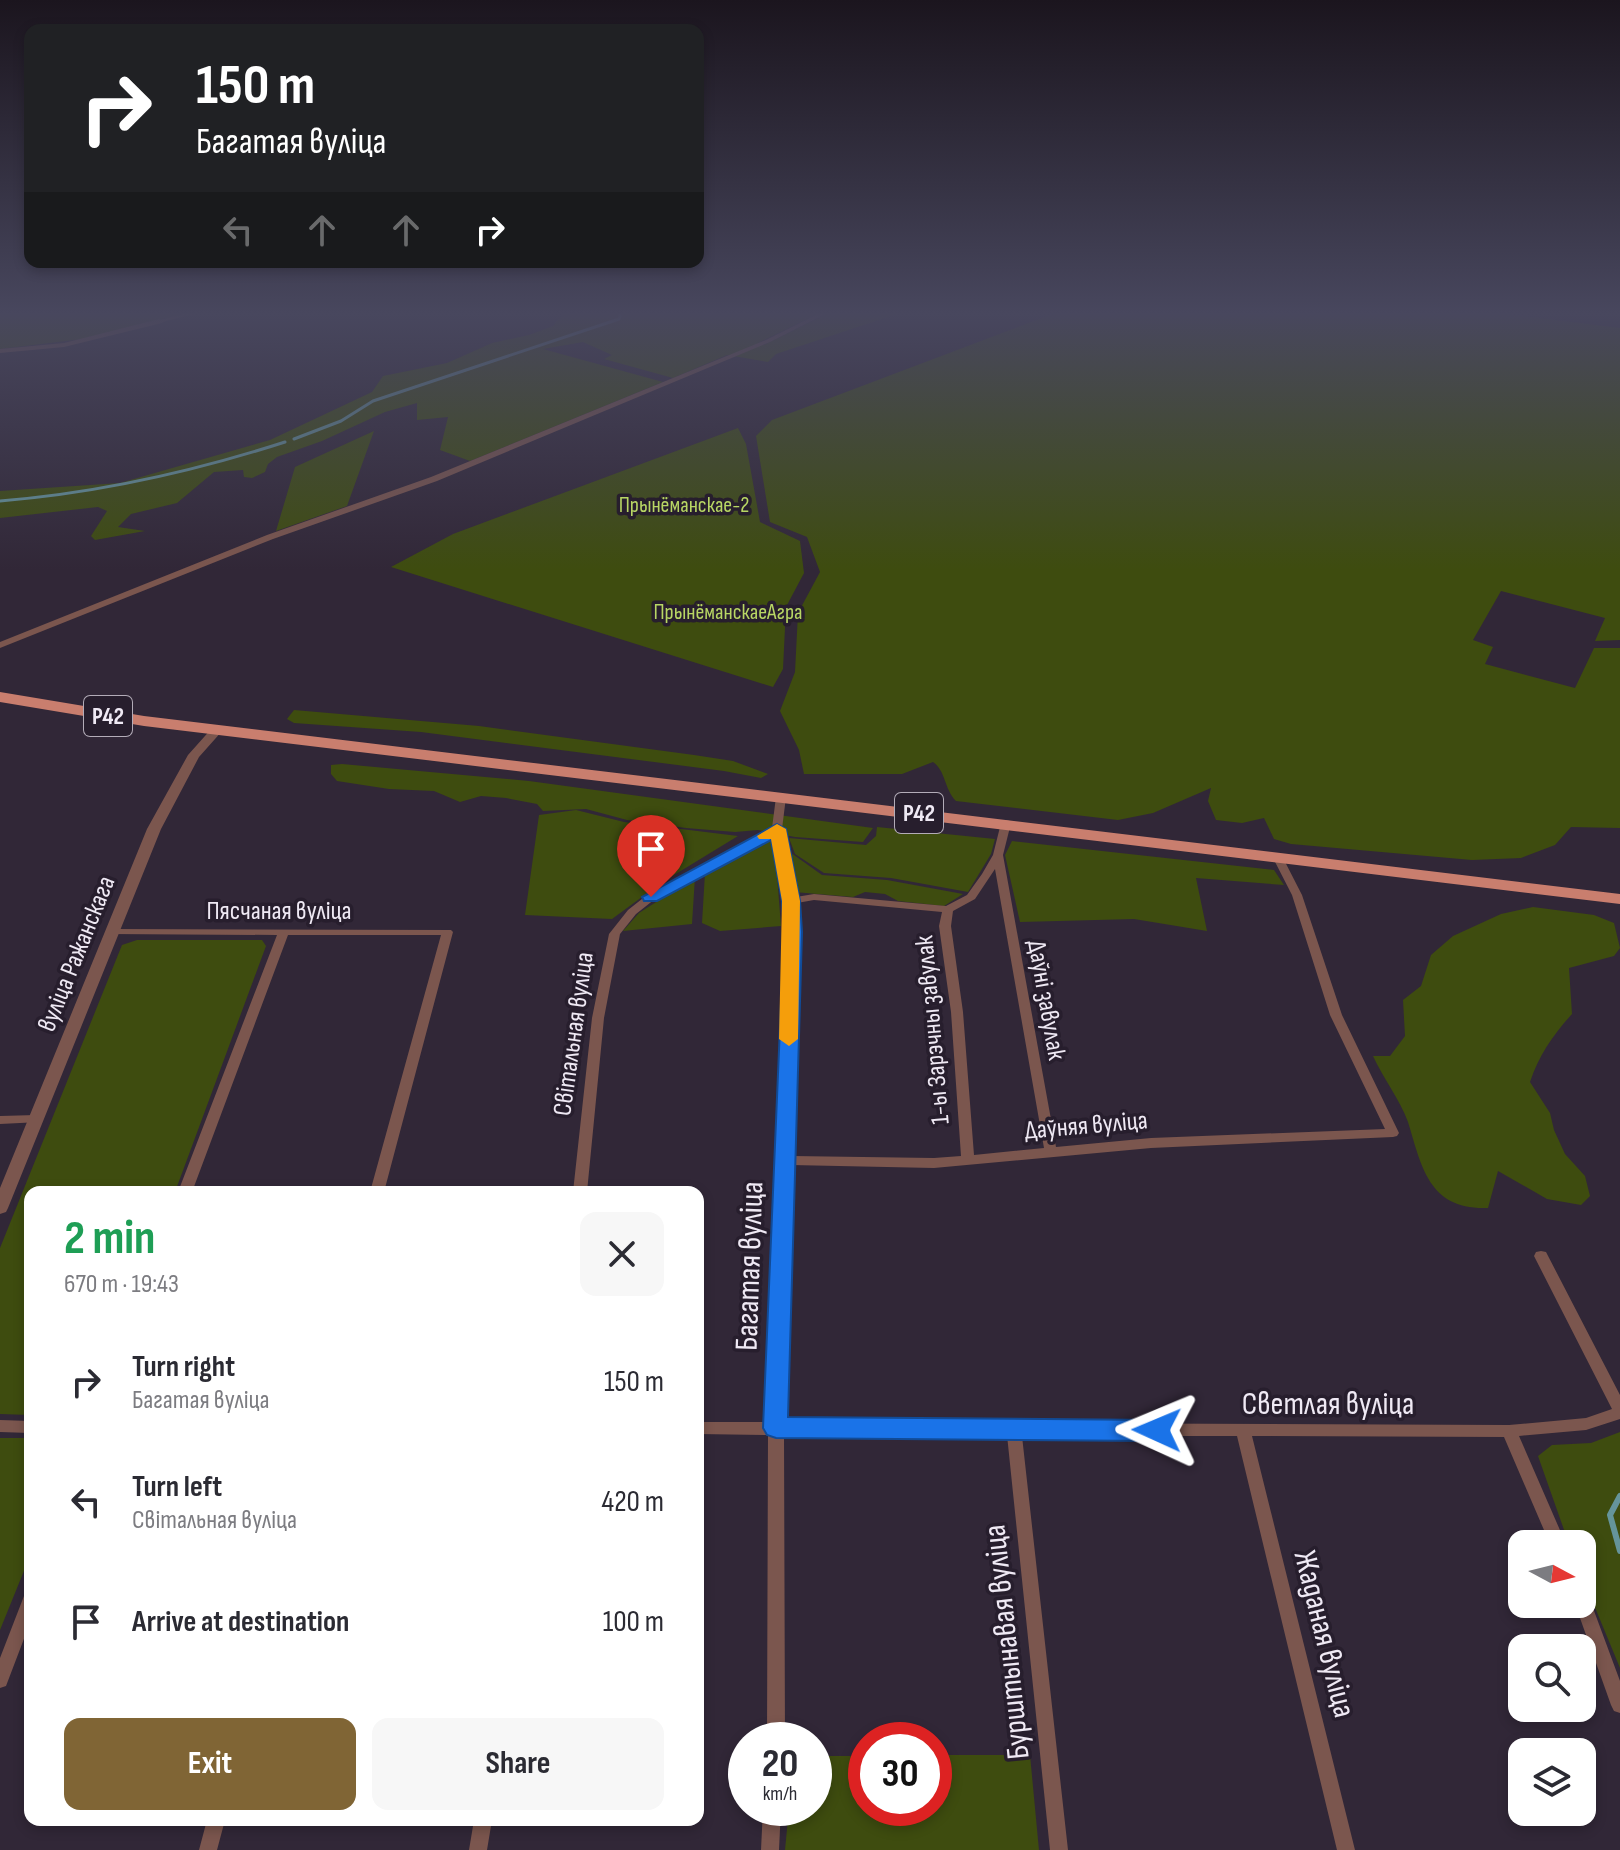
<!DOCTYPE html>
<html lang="en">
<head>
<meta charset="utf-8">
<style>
  body { margin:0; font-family:"Sofia Sans Condensed",sans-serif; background:#f7f7f7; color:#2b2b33; height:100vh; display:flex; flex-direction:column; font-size:30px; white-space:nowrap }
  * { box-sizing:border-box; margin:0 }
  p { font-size:26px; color:#7c7c81 }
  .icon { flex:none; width:44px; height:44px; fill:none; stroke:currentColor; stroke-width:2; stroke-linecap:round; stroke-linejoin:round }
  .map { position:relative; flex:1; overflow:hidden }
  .details { position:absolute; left:24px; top:1186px; width:680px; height:640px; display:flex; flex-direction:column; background:#fff; border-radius:16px; box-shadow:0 4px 12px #0003 }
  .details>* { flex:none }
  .guide { position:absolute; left:24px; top:24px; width:680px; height:244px; border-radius:16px; box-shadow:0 4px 12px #0003; background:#202124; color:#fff; overflow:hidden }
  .needle { width:52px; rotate:97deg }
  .fabs { position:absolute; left:1508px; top:1530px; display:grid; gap:16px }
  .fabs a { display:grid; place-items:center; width:88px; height:88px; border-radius:16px; background:#fff; box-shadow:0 4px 12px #0003; font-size:40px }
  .speed { position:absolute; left:728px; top:1722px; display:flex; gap:16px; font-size:40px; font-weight:700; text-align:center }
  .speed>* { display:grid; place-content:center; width:104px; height:104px; border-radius:50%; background:#fff; box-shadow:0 4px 12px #0003; line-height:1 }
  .speed small { font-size:20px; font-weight:400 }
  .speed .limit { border:12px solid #d22; background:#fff; color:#111 }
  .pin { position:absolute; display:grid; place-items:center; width:68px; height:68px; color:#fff; margin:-82px -34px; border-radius:50% 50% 50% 0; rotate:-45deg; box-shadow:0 0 8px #0007 }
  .pin .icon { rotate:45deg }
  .me { position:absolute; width:88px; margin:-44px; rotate:271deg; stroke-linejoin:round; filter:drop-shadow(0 0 6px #0008) }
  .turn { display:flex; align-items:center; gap:28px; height:168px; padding:0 40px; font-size:36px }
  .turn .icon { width:104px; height:104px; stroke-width:2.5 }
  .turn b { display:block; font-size:56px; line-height:68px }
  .lanes { display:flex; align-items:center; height:76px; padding:0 40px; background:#0003; justify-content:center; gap:40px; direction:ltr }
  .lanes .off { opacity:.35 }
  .round { display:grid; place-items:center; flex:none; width:84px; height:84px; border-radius:16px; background:#f7f7f7 }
  .head { display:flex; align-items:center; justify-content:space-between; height:136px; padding:0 40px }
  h1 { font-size:48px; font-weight:700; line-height:60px; color:#1e9e55 }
  .primary-button { display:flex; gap:16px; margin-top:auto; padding:16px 40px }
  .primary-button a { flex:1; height:92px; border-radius:16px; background:#806535; color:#fff; font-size:32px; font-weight:700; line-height:92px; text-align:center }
  .primary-button a+a { background:#f7f7f7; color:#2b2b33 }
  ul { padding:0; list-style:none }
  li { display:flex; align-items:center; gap:24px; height:120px; padding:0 40px }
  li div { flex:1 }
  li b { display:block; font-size:30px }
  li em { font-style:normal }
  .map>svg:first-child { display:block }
</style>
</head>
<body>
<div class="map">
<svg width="1620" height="1850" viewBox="0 0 1620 1850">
  <rect width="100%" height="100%" fill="#312737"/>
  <path fill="#3e4c0f" d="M0,311H194L82,339L0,349Z
    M565,311H823L758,343L764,345L833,311H906L776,354L768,362L727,355L673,378L604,359L612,355L583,342L543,349L663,382L470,461L440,450L448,417L417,420V403L385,412L322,441L277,457L268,464L265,472L252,478L244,477L243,470L214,472L177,503L131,514L118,527L145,531L95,540L91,536L107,511L98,507L0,518V491L120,483L270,440L372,392L383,376L447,363L492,343L529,335L553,326Z
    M1060,311H1484L1620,328V640L1595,641L1605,618L1501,591L1473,640L1493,647L1485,664L1575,688L1594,648H1620V828L1571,827L1555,845L1521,858L1472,860L1291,844L1274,839L1264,818L1242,823L1216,820L1208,801L1211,788L1153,813L1118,820L956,801C944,789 946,771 933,762L902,774H804L799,750L780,711L795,672L798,613L820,572L807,537L770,522L756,436L772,420Z
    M738,428L746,444L760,522L800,541L804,573L786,607L783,669L773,687L391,567L453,534Z
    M374,431L347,506L276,531L295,467Z
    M294,710L479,726L694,755L733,761L768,774L761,778L724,771L421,732L294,723L287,719Z
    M342,764L529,781L873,828L863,842L795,837L758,830L735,832L686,828L627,820L586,809L543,811L537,804L506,798L481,796L460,802L434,791L389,789L337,781L331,774V765Z
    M576,810L624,822L738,836L661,883L612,919L525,915L539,815Z
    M877,827L995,839L991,854L968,892L891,878L824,873L795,854L789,838L866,845L876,836Z
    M762,840L770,841L775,850L781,926L720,931L702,923L705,873Z
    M1012,841L1274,870L1284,885L1196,878L1207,931L1134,919L1020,922L1005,855Z
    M787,850L822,875L887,880L963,894L944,906L898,901L885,894L865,892L853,897L794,892Z
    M695,877L692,924L623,931L639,913Z
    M1533,907L1594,915L1614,923L1620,948L1614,956L1569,968L1572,1014C1553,1035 1539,1055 1530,1082L1550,1113L1554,1130L1565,1154L1585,1176L1590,1196L1581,1205L1547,1199L1498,1171L1488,1208C1429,1210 1422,1168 1408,1122C1400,1100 1383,1078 1373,1056H1390L1405,1036L1403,1000L1421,986L1431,955L1453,936L1501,914Z
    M137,940H262L266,946L175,1192H30V1415L0,1414V1248L122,945Z
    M1620,1432V1668L1582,1576V1544H1569L1538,1456L1552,1445L1591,1443Z
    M0,1438H30V1556L0,1630Z
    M934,1755H1030L1039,1850H785L789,1808H814V1756H866V1808H934Z"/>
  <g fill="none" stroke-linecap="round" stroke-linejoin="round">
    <path stroke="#65949b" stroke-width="3" d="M294,439L341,421L373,401L619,319L621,311
      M0,501C98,493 192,472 285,442"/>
    <path stroke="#65949b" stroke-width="6" d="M1620,1496L1610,1515L1620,1551"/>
    <path fill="#7b564e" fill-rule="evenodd" d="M195,311H205L159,323L156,321Z
      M824,311H831L770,342L437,481L273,539L0,648V642L267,535L431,477L766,340Z
      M781,794L786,797L782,829L796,897L814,894L946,906L967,895L982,874L993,855L1001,823L1006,820L1010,821L1011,823L1003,855L1056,1147L1151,1138L1385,1129L1330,1015L1292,895L1272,856L1273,854H1281L1302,895L1342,1015L1399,1133L1397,1136L1393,1137L1151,1148L934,1168L791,1165L784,1422L1509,1425L1586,1418L1612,1409L1534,1256L1536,1252L1541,1251L1546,1252L1620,1395V1419L1586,1430L1519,1436L1566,1544H1550L1504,1437L1252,1436L1355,1850H1337L1237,1436H1022L1068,1850H1050L1007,1435H784L785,1740H767L768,1435L698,1434V1422H769L787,932L786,901L773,835L655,899L636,914L620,934L604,1018L587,1192H573L592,1018L609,934L628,910L647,895L772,828L776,797ZM995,869L1044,1148L974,1155L963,1012L951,926L953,911L975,899ZM814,900L942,912L939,926L951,1012L961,1156L934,1158L792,1156L799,932L797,903Z
      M112,929L451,930L453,932L384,1192H370L441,935H288L192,1192H178L277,935L108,934L106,932L108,930Z
      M36,1115L40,1116L42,1119L40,1122L0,1124V1116Z
      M0,1420L30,1421V1433L0,1432Z
      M30,1593V1623L6,1686L0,1688V1658L24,1596Z
      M1582,1593L1588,1595L1590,1600L1620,1681V1713L1614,1711L1611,1705L1575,1604H1582Z
      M763,1808H781L779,1850H761Z
      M207,1820H225L217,1850H199Z
      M474,1820H492L487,1850H469Z"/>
    <path fill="#7b564e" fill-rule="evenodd" d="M159,319L163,321L162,323L64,347L0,353V349L64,343Z
      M217,726L223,730L199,757L161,829L8,1208L6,1212L0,1214V1188L147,829L188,755L213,727Z"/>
    <path fill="#c97e6e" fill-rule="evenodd" d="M0,692L144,716L1620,894V904L144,726L0,702Z"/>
  </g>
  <linearGradient id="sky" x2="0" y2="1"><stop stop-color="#1b151e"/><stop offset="0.55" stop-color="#48475e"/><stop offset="1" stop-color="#48475e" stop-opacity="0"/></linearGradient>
  <rect width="1620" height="570" fill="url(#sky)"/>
  <path fill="#1a73e8" stroke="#114b97" stroke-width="2" d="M777,824L786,829L800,901L802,932L788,1417L1157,1420L1166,1423L1170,1430L1166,1438L1157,1441L776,1438L767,1435L763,1428L784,932L782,901L771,840L657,901H644L642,897Z"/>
  <path fill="#f59e0b" d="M777,824L786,829L800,901L798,1039L789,1046L779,1039L782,901L771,839H759L757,836Z"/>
  <g text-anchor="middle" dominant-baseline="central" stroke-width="7" stroke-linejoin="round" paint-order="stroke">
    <g font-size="22" fill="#b8d664" stroke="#271e2d">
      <text x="684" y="505">Прынёманскае-2</text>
      <text x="728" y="612">ПрынёманскаеАгра</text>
    </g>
    <g fill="#271e2d" stroke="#b3acb8" stroke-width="2">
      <rect x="84" y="696" width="48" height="40" rx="6"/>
      <rect x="895" y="793" width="48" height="40" rx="6"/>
    </g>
    <g font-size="24" font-weight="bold" fill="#efe9f4">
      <text x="108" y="716">Р42</text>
      <text x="919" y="813">Р42</text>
    </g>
    <g font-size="26" fill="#efe9f4" stroke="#271e2d">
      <text x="279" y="911">Пясчаная вуліца</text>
      <text transform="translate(77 954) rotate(-68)">вуліца Ражанскага</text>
      <text transform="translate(1046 1000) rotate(80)">Даўні завулак</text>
      <text transform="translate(933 1030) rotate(-95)">1-ы Зарэчны завулак</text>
      <text transform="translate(574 1034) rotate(-82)">Світальная вуліца</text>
      <text transform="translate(1086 1126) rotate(-5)">Даўняя вуліца</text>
    </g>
    <g font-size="32" fill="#efe9f4" stroke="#271e2d">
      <text transform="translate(750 1266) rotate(-88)">Багатая вуліца</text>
      <text x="1328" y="1404">Светлая вуліца</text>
      <text transform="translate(1324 1634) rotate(76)">Жаданая вуліца</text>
      <text transform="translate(1007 1642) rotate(-96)">Бурштынавая вуліца</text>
    </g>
  </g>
</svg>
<div class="fabs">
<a><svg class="needle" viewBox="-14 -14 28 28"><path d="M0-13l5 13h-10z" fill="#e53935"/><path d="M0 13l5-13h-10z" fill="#7c7c81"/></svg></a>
<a><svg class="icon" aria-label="search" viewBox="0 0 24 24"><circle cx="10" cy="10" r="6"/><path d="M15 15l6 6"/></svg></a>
<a><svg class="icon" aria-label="layers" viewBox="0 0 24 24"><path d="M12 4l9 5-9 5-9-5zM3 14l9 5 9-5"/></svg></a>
</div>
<div class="speed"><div>20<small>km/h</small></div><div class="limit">30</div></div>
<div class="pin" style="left:651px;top:897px;background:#d93025"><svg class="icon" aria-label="arrive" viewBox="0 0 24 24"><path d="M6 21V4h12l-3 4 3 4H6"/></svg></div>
<svg class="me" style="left:1157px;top:1430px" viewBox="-20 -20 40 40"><path d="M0-17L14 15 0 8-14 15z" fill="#1a73e8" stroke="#fff" stroke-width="4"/></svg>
<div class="guide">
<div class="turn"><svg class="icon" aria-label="right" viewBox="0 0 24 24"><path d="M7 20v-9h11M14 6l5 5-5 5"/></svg><div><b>150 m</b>Багатая вуліца</div></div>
<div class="lanes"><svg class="icon off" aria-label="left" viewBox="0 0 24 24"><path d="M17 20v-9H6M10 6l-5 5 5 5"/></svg><svg class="icon off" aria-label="ahead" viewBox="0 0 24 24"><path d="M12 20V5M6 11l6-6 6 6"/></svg><svg class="icon off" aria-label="ahead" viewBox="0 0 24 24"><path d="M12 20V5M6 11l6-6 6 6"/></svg><svg class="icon" aria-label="right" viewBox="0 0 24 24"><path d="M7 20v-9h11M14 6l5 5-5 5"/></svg></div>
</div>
<section class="details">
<div class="head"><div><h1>2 min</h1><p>670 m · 19:43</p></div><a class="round"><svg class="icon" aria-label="close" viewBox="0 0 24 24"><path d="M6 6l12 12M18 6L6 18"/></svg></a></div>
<ul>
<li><svg class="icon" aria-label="right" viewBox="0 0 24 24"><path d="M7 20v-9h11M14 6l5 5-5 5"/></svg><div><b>Turn right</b><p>Багатая вуліца</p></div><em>150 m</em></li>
<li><svg class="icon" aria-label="left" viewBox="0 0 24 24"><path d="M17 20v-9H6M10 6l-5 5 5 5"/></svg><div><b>Turn left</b><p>Світальная вуліца</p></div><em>420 m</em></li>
<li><svg class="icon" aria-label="arrive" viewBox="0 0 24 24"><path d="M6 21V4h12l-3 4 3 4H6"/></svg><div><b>Arrive at destination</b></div><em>100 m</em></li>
</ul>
<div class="primary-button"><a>Exit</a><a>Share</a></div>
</section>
</div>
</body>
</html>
